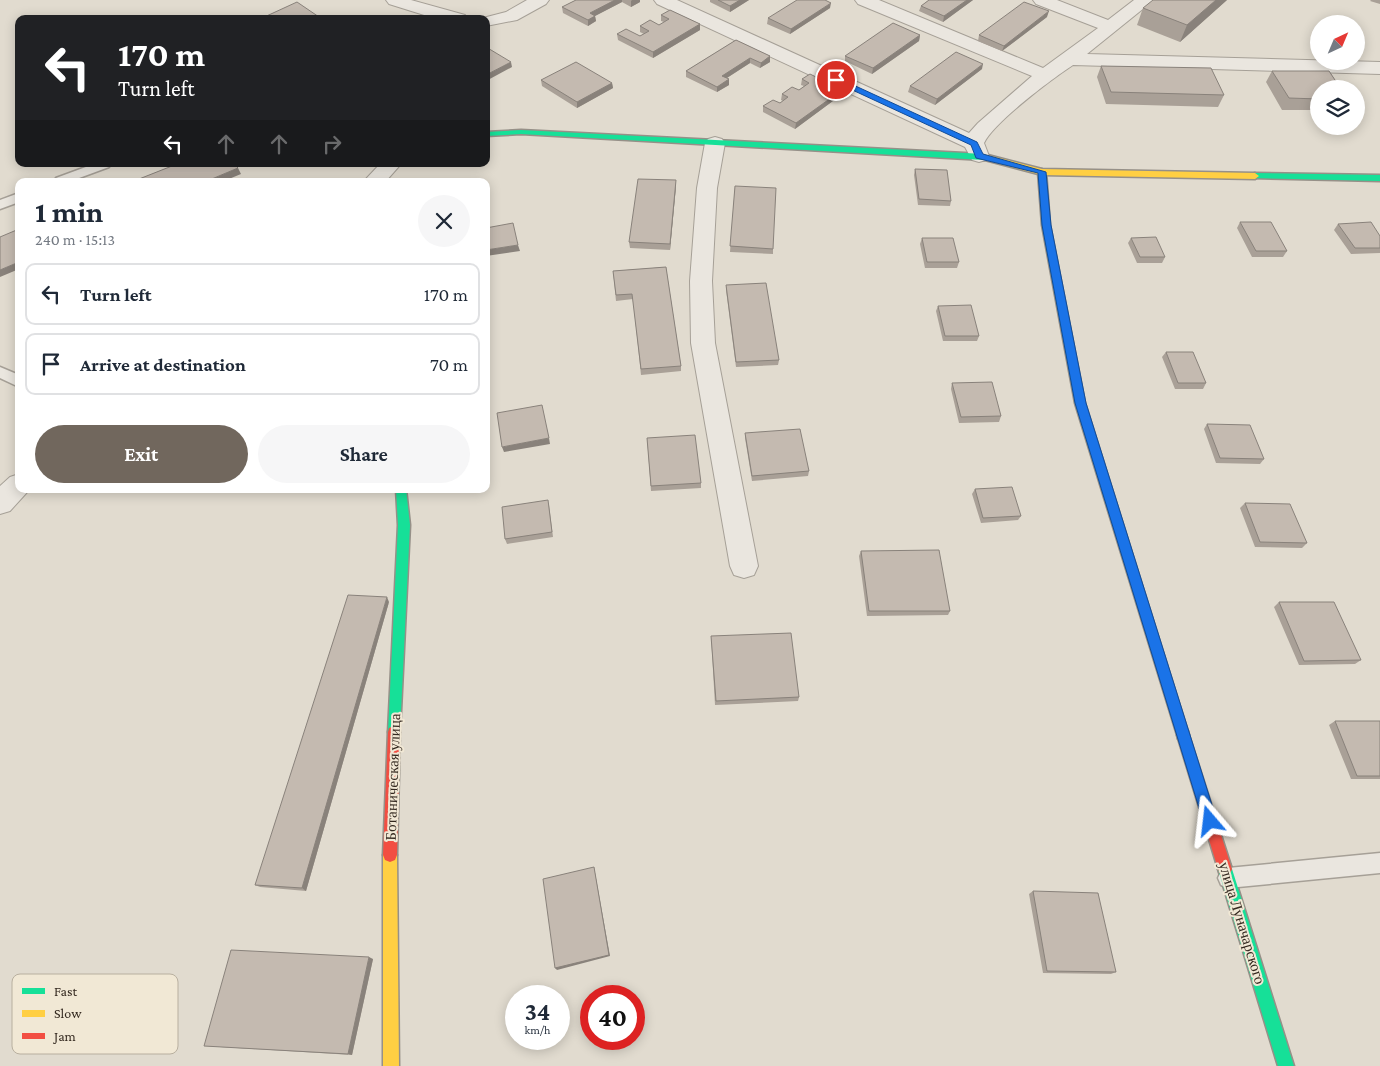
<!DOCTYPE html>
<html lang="en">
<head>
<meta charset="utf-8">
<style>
  body { margin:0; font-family:"Crimson Pro",serif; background:#f6f6f7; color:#1f2937; height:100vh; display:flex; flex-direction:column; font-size:19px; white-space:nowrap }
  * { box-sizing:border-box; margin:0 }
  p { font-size:16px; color:#747a83 }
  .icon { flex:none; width:28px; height:28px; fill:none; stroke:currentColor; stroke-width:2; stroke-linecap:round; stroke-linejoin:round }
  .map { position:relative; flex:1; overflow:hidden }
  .details { position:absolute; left:15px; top:178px; width:475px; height:315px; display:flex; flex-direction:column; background:#fff; border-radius:10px; box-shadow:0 2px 12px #0003 }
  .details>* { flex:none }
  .banner { position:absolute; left:15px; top:15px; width:475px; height:152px; border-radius:10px; box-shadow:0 2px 12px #0003; background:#202124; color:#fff; overflow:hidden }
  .needle { width:32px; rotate:44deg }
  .fabs { position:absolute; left:1310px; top:15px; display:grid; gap:10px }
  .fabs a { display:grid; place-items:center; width:55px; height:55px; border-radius:50%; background:#fff; box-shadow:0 2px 12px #0003; font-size:25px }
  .speed { position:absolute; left:505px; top:985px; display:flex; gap:10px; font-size:25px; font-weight:700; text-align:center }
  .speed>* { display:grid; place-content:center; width:65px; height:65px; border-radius:50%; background:#fff; box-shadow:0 2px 12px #0003; line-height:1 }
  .speed small { font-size:12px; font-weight:400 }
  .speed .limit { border:8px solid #d22; background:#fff; color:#111 }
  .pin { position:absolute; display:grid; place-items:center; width:42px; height:42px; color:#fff; margin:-21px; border:2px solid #fff; border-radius:50%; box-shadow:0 1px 5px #0007 }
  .me { position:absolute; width:55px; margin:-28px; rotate:343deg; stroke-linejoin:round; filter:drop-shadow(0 0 4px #0008) }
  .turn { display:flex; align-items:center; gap:18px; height:105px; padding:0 20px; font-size:22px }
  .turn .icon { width:65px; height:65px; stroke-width:2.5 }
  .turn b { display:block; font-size:35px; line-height:42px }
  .lanes { display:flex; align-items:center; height:48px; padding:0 20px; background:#0003; justify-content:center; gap:25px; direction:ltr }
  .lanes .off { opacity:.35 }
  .round { display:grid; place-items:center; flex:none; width:52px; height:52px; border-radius:26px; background:#f6f6f7 }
  .head { display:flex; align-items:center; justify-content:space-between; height:85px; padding:0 20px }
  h1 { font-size:30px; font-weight:700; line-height:38px }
  .action { display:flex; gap:10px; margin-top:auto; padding:10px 20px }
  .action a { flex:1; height:58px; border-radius:30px; background:#71675d; color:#fff; font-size:20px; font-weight:700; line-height:58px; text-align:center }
  .action a+a { background:#f6f6f7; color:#1f2937 }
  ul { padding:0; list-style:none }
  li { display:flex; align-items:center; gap:15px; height:62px; margin:0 10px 8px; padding:0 10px; border:2px solid #e0e1e3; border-radius:10px }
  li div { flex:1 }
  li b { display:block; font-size:19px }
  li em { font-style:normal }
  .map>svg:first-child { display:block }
</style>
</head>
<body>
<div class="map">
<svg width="1380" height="1066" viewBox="0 0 1380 1066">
  <rect width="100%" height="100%" fill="#e1dbcf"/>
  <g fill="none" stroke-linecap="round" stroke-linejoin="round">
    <defs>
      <path id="lane" d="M94,164H111L109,167L71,181H54L56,178Z
        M19,193V202L0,209V200Z
        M0,367L19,375V387L0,378Z
        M1380,853V873L1228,888L1221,885L1218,878L1221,871L1228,868Z"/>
      <path id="street" d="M386,0H411L465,15L468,19H437L389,4Z
        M527,0H549L546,4L517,20L486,26V19H479L506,12Z
        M654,0H677L969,133L978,123L1032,76L858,4L855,0H879L1043,68L1098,28L1036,4L1033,0H1057L1108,20L1134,0H1154L1087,54L1380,62V74L1073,65C1052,79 994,122 984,143L989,156L986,160L979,162L972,160L965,147L657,4Z
        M715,137L722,139L725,143L717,188L712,281L715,343L758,566L754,575L744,578L734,575L730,566L691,343L690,281L697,188L705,143L708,139Z
        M380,164H401L386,181H364Z
        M19,474V489H30L10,511L0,514V486L10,477Z"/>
      <path id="fast" d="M521,130L984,154L988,157L984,160L521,134L486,136V132Z
        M1042,169L1046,172L1050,225L1085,403L1189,735L1188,739L1183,741L1178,739L1177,735L1075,403L1042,225L1038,172Z
        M1255,173L1380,175V181L1252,178V174Z
        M396,489H406L410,525L400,732L399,736L394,738L389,736L388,732L398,525Z
        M1225,862L1230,864L1232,869L1294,1066H1278L1218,869L1220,864Z"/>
      <path id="slow" d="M984,154L1042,169L1255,173L1259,176L1255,179L1042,175L981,159V155Z
        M390,848L395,850L397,855L399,1066H383V855L385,850Z"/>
      <path id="jam" d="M394,726L399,728L400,732L397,855L395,860L390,862L385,860L383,855L388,732L389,728Z
        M1183,729L1188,731L1189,735L1232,869L1230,874L1225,876L1220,874L1218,869L1177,735L1178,731Z"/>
    </defs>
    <use href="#lane" stroke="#a6a097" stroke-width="3"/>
    <use href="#street" stroke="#a6a097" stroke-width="2"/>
    <use href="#fast" stroke="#969088" stroke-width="3"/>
    <use href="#slow" stroke="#969088" stroke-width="3"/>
    <use href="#jam" stroke="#969088" stroke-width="3"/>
    <use href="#lane" fill="#eae6df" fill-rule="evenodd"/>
    <use href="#street" fill="#eae6df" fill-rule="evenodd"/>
    <use href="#fast" fill="#16e098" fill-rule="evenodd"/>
    <use href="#slow" fill="#ffcf43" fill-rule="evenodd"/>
    <use href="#jam" fill="#f24e42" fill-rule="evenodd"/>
  </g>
  <path fill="#a9a097" d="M576,0H640V2L631,7L622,2L595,16L596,21L588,26L563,13L562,7Z
    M710,0H749L730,12L710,2Z
    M929,0H973L943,22L919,11L921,6Z
    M1227,0L1180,42L1137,25L1143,8Z
    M1371,0H1380V4L1370,1Z
    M830,8L790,34L767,24L768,18Z
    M661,15L700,24V30L653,58L618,40L617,34L640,36L644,34L640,32V26L659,25L664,22L661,21Z
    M1047,17L1002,51L978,41L979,35Z
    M920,35L919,41L872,74L845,61V56Z
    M736,40L770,56V62L760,68L750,63L727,78L729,85L717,92L686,77V71Z
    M1101,66L1224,95L1218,107L1106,104L1097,77Z
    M982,69L935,105L908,92L910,86Z
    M1272,71L1319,89V110H1282L1266,82Z
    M802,79L841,95L795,129L763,112V106L780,103L783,101L781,100L782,94L799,90L804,86L801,85Z
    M541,80L612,83L613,88L577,108L542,86Z
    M915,169L951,201L950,206L918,205L914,175Z
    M676,186L670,250L630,248L629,242Z
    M735,186L773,249V254L730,252Z
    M1240,222L1287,251L1283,257H1252L1237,228Z
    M1338,224L1380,236V253L1351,254L1334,230Z
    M922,238L959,262L957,268H925L920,244Z
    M1131,238L1165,257L1162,263H1137L1128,243Z
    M666,267L681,366V371L641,375L633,299L616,301L613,271Z
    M726,285L779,360L778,365L736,367L726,290Z
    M938,306L979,336L977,341H943L936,311Z
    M1166,352L1206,383L1203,389H1175L1162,357Z
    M952,383L1001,416L999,422L959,423L951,389Z
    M1207,424L1264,459L1260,464L1216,463L1204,429Z
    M745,433L809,471L808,476L752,481L745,438Z
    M647,438L701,483V488L651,491Z
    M280,489H298L281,491Z
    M975,489L1021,516L1018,520L981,523L972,494Z
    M1245,503L1307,543L1302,548L1255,547L1240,508Z
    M549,505L553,537L507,544L505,539Z
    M861,551L950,611L948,615L867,616L859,556Z
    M389,602L306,891L260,887L255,885Z
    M1279,602L1361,660L1355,664L1299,665L1274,607Z
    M711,636L799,697L798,701L715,705Z
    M1335,721H1380V779H1351L1329,725Z
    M1033,891L1116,972L1111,974L1043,973L1029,894Z
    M373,959L352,1055L204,1046Z"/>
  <path fill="#89827b" d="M615,0H622V2L595,16L596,21L588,26V20L590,13Z
    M632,0H640V2L631,7V1Z
    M740,0H749L730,12V6Z
    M967,0H973L943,22L944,16Z
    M1216,0H1227L1180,42L1187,25Z
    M831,3L830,8L790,34L791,29Z
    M1049,11L1047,17L1002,51L1004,46Z
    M700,24V30L653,58V52Z
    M920,35L919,41L872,74L873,68Z
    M770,56V62L760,68L761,63Z
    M750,58V63L722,81V76Z
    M511,62L512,67L486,81V75Z
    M983,64L982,69L935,105L937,99Z
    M729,79V85L717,92V87Z
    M612,83L613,88L577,108V102Z
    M842,90L841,95L795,129L796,123Z
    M238,168L241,174L224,181H207Z
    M676,180V186L670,250V244Z
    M518,245L520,251L486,256V250Z
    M19,262V269L0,277V270Z
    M549,438L550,444L504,452L502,447Z
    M387,597L389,602L306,891L302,888Z
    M594,867L610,956L557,970L555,968Z
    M369,957L373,959L352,1055L348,1054Z"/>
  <path fill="#c4bab0" stroke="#89827b" d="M576,0H615L590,13L595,16L588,20L562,7Z
    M718,0H740L730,6Z
    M797,0H825L831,3L791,29L768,18Z
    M929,0H967L944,16L921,6Z
    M1153,0H1216L1187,25L1143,8Z
    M297,2L322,19H260Z
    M1024,2L1049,11L1004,46L979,35Z
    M670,10L700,24L653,52L617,34L626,29L640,36L649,31L640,26L650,20L659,25L669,19L661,15Z
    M893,23L920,35L873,68L845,56Z
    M736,40L770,56L761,63L750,58L722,76L729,79L717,87L686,71Z
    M486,47L511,62L486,75Z
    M956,52L983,64L937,99L910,86Z
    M576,62L612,83L577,102L541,80Z
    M1101,66L1211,68L1224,95L1111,92Z
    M1272,71H1329L1341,89H1319V99L1289,98Z
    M810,74L842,90L796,123L763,106L773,100L780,103L788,97L782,94L792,87L799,90L809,83L802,79Z
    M177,164H234L238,168L207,181H134Z
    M915,169L947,170L951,201L919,199Z
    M638,179L676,180L670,244L629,242Z
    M735,186L776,188L773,249L730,246Z
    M1240,222H1271L1287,251H1256Z
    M1371,222L1380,236V248H1355L1338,224Z
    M513,223L518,245L486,250V228Z
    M19,229V262L0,270V237Z
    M1156,237L1165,257H1140L1131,238Z
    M922,238H953L959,262H927Z
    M666,267L681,366L641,369L632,294L616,295L613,271Z
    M766,283L779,360L736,362L726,285Z
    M971,305L979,336H945L938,306Z
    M1166,352H1193L1206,383H1178Z
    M992,382L1001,416L961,417L952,383Z
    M542,405L549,438L502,447L497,413Z
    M1207,424L1250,425L1264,459L1220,458Z
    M800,429L809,471L752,476L745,433Z
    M695,435L701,483L651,486L647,438Z
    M1012,487L1021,516L983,518L975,489Z
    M548,500L552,532L505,539L502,507Z
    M1245,503L1290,504L1307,543L1260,542Z
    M939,550L950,611H869L861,551Z
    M348,595L387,597L302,888L255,885Z
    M1279,602H1334L1361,660L1304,661Z
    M791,633L799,697L716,701L711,636Z
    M1335,721H1380V776H1357Z
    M594,867L609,955L555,968L543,879Z
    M1033,891L1098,893L1116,972L1047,971Z
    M231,950L369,957L348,1054L204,1046Z"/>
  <path fill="#1a73e8" stroke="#114b97" d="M836,77L977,142L983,154L1046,172L1051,225L1086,403L1217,821L1215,825L1210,827L1205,825L1203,821L1075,403L1042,225L1038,173L976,158L971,145L833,81V78Z"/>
  <g text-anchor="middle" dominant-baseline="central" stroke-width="4" stroke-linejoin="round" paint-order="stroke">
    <g font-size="15" fill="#342920" stroke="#f1e8d5">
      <text transform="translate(393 777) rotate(-88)">Ботаническая улица</text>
      <text transform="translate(1242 923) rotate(73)">улица Луначарского</text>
    </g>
  </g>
  <rect x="12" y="974" width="166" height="80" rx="8" fill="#f1e8d5" stroke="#b8af9f" stroke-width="1"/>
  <rect x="22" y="988" width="23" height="6" fill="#16e098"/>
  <rect x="22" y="1010" width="23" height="7" fill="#ffcf43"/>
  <rect x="22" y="1033" width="23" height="6" fill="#f24e42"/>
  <g font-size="14" fill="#342920">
    <text x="54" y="996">Fast</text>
    <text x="54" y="1018">Slow</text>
    <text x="54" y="1041">Jam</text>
  </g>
</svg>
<div class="fabs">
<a><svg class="needle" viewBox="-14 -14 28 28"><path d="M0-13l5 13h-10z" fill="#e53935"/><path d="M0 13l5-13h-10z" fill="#747a83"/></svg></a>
<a><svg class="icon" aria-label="layers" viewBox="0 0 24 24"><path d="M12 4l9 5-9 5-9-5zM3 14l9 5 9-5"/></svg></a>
</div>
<div class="speed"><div>34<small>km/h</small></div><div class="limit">40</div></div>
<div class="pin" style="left:836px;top:80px;background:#d93025"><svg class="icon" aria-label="arrive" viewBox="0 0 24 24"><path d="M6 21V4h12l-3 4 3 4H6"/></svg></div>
<svg class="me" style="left:1210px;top:821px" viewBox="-20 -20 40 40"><path d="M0-17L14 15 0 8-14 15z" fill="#1a73e8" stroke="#fff" stroke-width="4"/></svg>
<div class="banner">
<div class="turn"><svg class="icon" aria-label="left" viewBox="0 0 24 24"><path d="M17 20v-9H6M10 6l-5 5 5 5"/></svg><div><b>170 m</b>Turn left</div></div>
<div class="lanes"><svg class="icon" aria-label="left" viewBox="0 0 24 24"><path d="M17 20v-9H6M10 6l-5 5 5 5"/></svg><svg class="icon off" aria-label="ahead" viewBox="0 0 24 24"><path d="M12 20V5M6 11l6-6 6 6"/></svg><svg class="icon off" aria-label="ahead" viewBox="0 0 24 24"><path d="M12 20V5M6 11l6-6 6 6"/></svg><svg class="icon off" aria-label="right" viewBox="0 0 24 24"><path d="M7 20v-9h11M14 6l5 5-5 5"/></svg></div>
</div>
<section class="details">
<div class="head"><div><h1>1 min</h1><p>240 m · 15:13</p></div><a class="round"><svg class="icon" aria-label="close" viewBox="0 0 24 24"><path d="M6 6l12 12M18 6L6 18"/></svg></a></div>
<ul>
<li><svg class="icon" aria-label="left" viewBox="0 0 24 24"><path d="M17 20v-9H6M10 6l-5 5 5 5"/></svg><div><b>Turn left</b></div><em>170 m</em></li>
<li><svg class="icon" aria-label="arrive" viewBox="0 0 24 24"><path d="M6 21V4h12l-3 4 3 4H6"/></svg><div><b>Arrive at destination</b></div><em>70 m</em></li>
</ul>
<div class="action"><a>Exit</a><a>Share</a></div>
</section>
</div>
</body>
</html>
